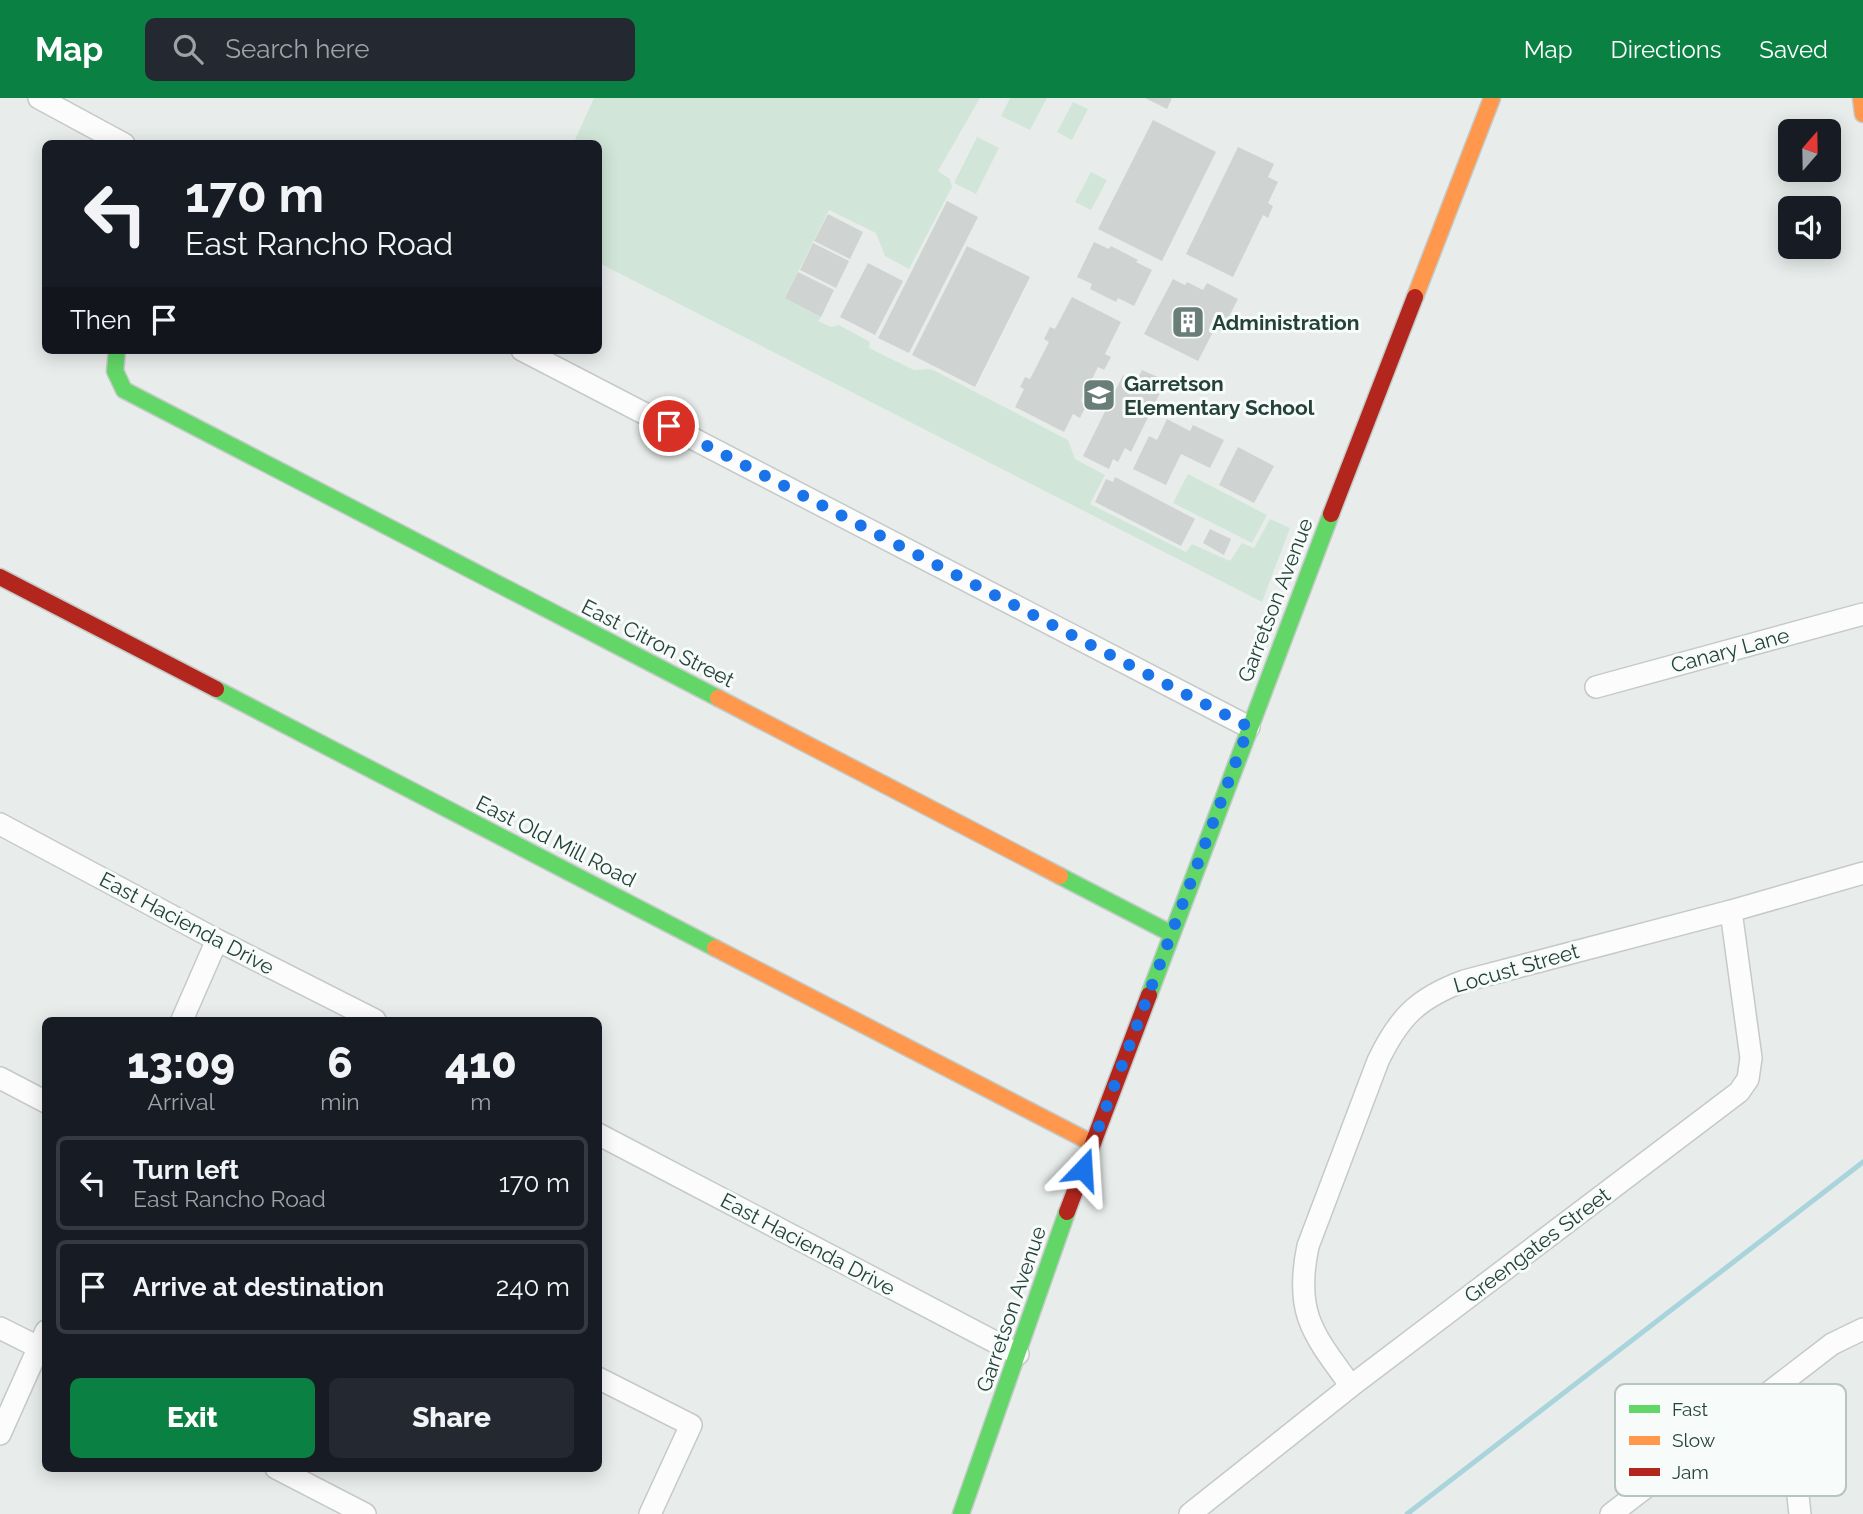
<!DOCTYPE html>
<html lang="en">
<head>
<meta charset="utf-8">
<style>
  body { margin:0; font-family:Raleway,sans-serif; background:#242831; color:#f1f3f6; height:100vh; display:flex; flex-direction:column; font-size:26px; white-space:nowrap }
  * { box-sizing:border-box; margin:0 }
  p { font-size:23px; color:#9ea1a6 }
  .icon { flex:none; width:38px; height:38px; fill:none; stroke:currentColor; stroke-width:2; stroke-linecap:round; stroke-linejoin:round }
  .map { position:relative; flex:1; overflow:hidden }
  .side { position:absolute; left:42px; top:919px; width:560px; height:455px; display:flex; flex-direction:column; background:#171b24; border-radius:10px; box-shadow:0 4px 18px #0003 }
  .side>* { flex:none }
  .banner { position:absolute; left:42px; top:42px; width:560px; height:214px; border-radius:10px; box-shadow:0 4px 18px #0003; background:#171b24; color:#f1f3f6; overflow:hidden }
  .needle { width:46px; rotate:20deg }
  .fabs { position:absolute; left:1778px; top:21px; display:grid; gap:14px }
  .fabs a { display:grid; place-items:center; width:63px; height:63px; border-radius:10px; background:#171b24; box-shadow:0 4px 18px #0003; font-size:35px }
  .pin { position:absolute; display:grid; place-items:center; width:60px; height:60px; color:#fff; margin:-30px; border:4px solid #fff; border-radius:50%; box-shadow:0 2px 7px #0007 }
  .me { position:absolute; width:77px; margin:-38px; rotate:20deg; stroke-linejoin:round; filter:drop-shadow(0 0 5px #0008) }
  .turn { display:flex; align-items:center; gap:24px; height:147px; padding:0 28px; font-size:32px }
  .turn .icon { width:91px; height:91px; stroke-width:2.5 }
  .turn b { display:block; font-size:49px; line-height:60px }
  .then { display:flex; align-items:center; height:66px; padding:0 28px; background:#0003; gap:14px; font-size:26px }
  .eta { display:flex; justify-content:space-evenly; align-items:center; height:119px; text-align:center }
  .eta b { font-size:42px; font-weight:800; line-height:49px }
  .cta { display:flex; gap:14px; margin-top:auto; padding:14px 28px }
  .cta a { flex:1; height:80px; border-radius:10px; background:#0b8043; color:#fff; font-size:28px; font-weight:800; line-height:80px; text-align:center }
  .cta a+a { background:#242831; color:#f1f3f6 }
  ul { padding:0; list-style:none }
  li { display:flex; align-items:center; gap:21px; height:94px; margin:0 14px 10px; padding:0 14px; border:4px solid #363941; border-radius:10px }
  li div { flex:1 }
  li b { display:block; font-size:26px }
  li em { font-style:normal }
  header { display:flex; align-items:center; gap:42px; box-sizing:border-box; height:98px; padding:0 35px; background:#0b8043; color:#fff }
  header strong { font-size:33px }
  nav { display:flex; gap:38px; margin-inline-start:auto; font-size:24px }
  .search { width:490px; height:63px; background:#242831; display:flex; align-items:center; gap:18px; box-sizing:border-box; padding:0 24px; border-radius:10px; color:#9ea1a6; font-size:26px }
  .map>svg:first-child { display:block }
</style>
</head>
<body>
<header>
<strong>Map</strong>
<div class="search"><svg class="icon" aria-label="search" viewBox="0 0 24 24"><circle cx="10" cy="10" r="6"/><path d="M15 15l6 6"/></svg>Search here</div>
<nav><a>Map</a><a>Directions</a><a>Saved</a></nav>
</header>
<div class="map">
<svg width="1863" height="1416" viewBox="0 0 1863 1416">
  <rect width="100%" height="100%" fill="#e8edeb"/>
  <path fill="#d1e6d8" d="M594,0H980L938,73L950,81L952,89L909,171L885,158L876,135L829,112L785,200L821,219L818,223L831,229L839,227L870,244L869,250L914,272L931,271L1068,342L1075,361L1105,377L1090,406L1186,454L1192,446L1230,463L1242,445L1254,450L1270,421L1290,430L1262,504L599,165L598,46H573Z
    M1010,0H1047L1030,32L1001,18Z
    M1073,4L1088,11L1072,42L1057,34Z
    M977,39L999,50L976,96L954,85Z
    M1091,74L1107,82L1091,112L1075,104Z
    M1188,376L1267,417L1252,445L1173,405Z"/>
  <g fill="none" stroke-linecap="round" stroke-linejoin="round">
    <path stroke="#a9d4db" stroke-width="5" d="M1407,1416L1863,1064"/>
  </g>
  <path fill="#cfd4d2" d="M1145,0H1172L1167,11Z
    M1153,22L1216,54L1162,163L1098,131Z
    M1238,49L1274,66L1268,79L1278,84L1268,105L1273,108L1268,120L1263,117L1233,179L1186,156Z
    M947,103L978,119L909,255L878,240Z
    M828,116L863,134L850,161L814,143Z
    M1094,144L1109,151L1111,148L1138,162L1136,164L1152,172L1134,208L1118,200L1116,204L1090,191L1092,186L1077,179Z
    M813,145L849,163L836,190L800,172Z
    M967,148L1030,179L975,289L912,257Z
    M868,165L903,183L875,237L840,219Z
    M798,174L834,192L821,219L785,200Z
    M1173,181L1185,187L1187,184L1203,192L1207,185L1238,201L1221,234L1215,230L1198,263L1144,236Z
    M1072,199L1121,224L1105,256L1111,259L1104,272L1098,269L1081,303L1087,306L1080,320L1073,316L1064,334L1015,309L1024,291L1020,289L1025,279L1030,281L1049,244L1044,241L1050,229L1055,231Z
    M1142,272L1160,280L1154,292L1160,295L1131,354L1125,350L1118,364L1113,361L1109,371L1083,358L1123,277L1136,284Z
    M1167,321L1190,333L1193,327L1224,342L1210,370L1181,356L1166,387L1133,371L1149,338L1157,342Z
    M1238,349L1274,368L1254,405L1219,387Z
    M1115,379L1195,421L1181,448L1095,404L1106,381L1113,384Z
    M1210,431L1231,441L1224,457L1203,445Z"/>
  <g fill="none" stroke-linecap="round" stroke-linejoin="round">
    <defs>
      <path id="street" d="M39,0L124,46
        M522,252L1249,629
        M1596,589L1863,516
        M0,726L217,842L375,922
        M182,922L217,842
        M0,980L46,1004
        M598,1036L1018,1256
        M0,1230L46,1253
        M598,1280L691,1327L650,1416
        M1351,1288C1313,1236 1294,1215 1308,1148L1378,963C1399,919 1418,900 1464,883L1731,813L1863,775
        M1754,1304L1795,1371L1800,1416
        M0,1336L46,1233
        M276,1370L365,1416
        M1190,1416L1351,1288L1739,994L1748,981L1751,960L1731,813
        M1611,1416L1832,1246L1863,1231"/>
      <path id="fast" d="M117,252L115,273L124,292L718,600
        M216,591L715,850
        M1060,778L1172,836
        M1149,897L1331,416
        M961,1416L1067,1114"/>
      <path id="slow" d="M1861,0L1863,16
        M1415,199L1492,0
        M718,600L1060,778
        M715,850L1092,1045"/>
      <path id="jam" d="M1331,416L1415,199
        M0,479L216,591
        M1067,1114L1149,897"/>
    </defs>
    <use href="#street" stroke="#c5cac8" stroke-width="24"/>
    <use href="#fast" stroke="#c3cbc8" stroke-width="19"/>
    <use href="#slow" stroke="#c3cbc8" stroke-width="19"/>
    <use href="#jam" stroke="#c3cbc8" stroke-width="19"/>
    <use href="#street" stroke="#fcfcfc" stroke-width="21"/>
    <use href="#fast" stroke="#63d668" stroke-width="16"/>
    <use href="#slow" stroke="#ff974d" stroke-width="16"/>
    <use href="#jam" stroke="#b3261e" stroke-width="16"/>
  </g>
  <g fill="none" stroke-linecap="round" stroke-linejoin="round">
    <path stroke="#1a73e8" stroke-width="12" stroke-dasharray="0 21.6" d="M669,328L1249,629L1083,1071"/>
  </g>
  <defs>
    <symbol id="building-square" viewBox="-11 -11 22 22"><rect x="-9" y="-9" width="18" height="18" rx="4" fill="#697e78" stroke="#f7fbf9"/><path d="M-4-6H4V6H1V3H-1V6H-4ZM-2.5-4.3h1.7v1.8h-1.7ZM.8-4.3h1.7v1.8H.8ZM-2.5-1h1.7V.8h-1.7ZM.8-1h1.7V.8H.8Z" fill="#fff"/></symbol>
    <symbol id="school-square" viewBox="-11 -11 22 22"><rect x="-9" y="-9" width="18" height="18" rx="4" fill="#697e78" stroke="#f7fbf9"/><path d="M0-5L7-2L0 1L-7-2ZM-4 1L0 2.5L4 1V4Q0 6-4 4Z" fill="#fff"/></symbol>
  </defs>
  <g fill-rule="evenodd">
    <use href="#building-square" x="1169" y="205" width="38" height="38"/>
    <use href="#school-square" x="1080" y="278" width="38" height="38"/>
  </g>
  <g text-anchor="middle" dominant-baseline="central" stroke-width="6" stroke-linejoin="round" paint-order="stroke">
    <g font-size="21" font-weight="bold" fill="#24423a" stroke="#f7fbf9" text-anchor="start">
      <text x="1212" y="224">Administration</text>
      <text x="1124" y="285">Garretson<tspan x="1124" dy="24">Elementary School</tspan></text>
    </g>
    <g font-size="21" fill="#24423a" stroke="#f7fbf9">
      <text transform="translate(1275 502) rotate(-69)">Garretson Avenue</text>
      <text transform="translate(658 545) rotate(27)">East Citron Street</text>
      <text transform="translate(1730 552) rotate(-15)">Canary Lane</text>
      <text transform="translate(556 743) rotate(27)">East Old Mill Road</text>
      <text transform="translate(187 825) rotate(28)">East Hacienda Drive</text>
      <text transform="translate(1516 870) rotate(-16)">Locust Street</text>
      <text transform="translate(808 1146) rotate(28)">East Hacienda Drive</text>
      <text transform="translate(1537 1147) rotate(-37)">Greengates Street</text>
      <text transform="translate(1011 1211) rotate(-71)">Garretson Avenue</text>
    </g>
  </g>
  <rect x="1615" y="1286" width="231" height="112" rx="10" fill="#f7fbf9" stroke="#b8c4c0" stroke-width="2"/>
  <rect x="1629" y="1307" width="31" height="8" fill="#63d668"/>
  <rect x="1629" y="1338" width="31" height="9" fill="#ff974d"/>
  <rect x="1629" y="1370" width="31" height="8" fill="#b3261e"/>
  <g font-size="19" fill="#24423a">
    <text x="1672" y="1318">Fast</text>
    <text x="1672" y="1349">Slow</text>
    <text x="1672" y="1381">Jam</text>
  </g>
</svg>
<div class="fabs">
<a><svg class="needle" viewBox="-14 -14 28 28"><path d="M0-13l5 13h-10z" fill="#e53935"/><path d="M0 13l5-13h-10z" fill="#9ea1a6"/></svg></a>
<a><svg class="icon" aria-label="sound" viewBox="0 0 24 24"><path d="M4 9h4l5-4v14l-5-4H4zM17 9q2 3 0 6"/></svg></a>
</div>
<div class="pin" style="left:669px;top:328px;background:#d93025"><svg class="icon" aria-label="arrive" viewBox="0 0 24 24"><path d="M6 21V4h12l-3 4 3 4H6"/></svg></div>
<svg class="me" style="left:1083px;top:1071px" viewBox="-20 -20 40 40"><path d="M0-17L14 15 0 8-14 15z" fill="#1a73e8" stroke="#fff" stroke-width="4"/></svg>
<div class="banner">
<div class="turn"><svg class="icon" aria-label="left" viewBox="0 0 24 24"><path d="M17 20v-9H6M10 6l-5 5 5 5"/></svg><div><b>170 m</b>East Rancho Road</div></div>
<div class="then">Then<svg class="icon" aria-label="arrive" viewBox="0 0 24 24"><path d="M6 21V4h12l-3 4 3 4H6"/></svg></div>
</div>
<section class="side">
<div class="eta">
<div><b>13:09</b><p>Arrival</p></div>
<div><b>6</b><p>min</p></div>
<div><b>410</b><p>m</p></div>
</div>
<ul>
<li><svg class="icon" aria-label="left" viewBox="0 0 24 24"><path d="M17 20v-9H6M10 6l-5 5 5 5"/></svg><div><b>Turn left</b><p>East Rancho Road</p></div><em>170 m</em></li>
<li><svg class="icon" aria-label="arrive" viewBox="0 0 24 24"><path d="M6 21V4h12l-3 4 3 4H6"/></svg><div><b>Arrive at destination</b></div><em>240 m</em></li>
</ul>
<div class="cta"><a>Exit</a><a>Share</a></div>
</section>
</div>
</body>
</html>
